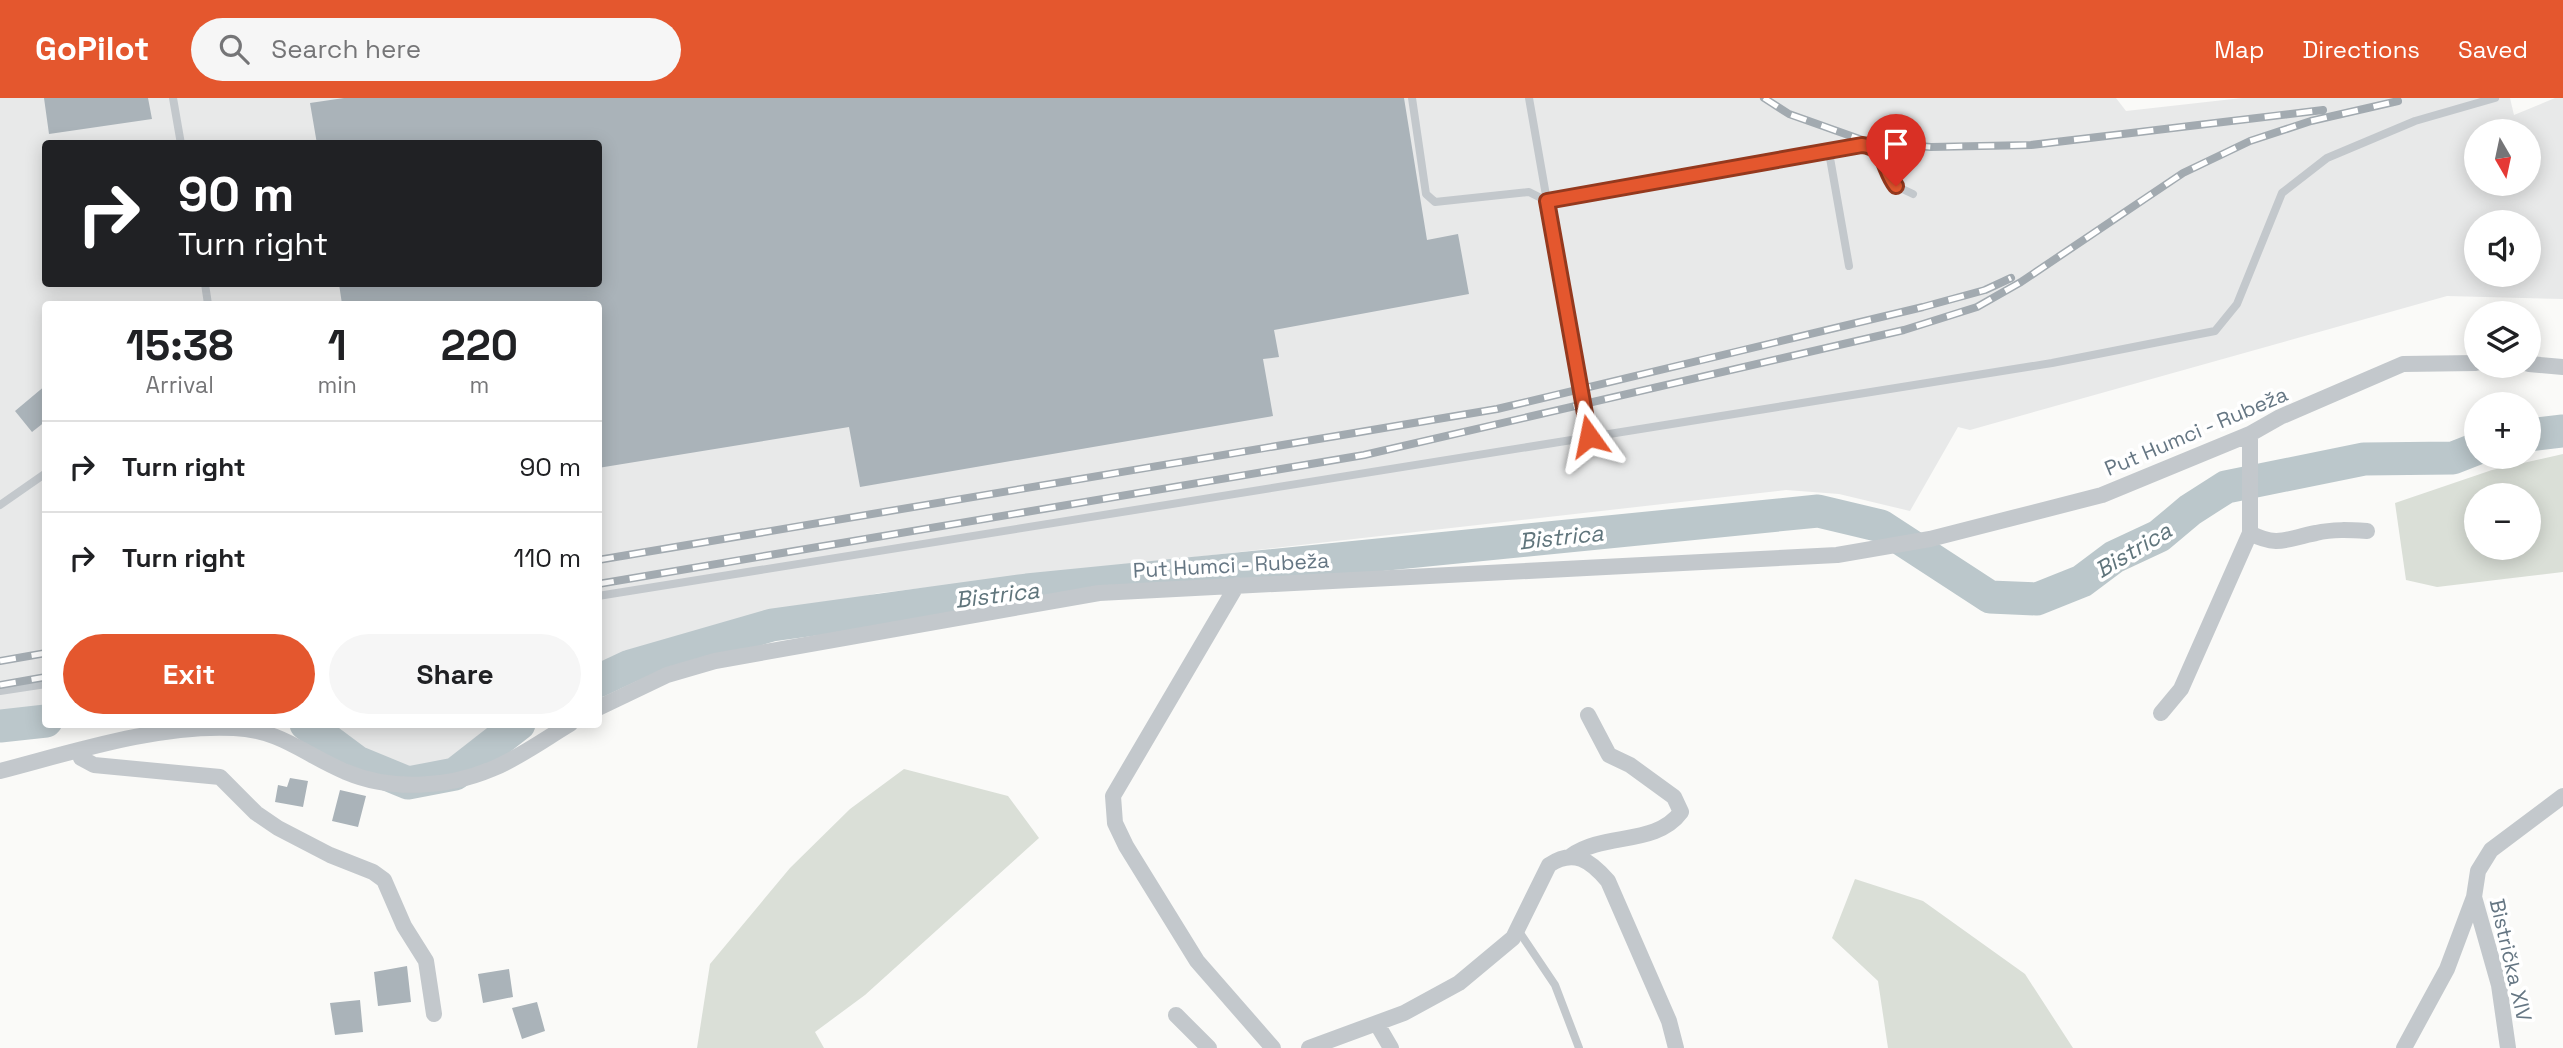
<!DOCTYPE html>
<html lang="en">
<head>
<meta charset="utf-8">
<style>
  body { margin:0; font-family:"Space Grotesk",sans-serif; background:#f6f6f6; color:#202124; height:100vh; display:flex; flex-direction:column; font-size:26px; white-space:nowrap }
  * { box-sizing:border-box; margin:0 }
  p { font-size:23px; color:#757577 }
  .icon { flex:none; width:38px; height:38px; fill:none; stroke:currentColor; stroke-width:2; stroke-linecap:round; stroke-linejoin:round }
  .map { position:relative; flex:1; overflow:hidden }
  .panel { position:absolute; left:42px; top:203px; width:560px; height:427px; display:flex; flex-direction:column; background:#fff; border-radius:7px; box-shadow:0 4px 18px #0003 }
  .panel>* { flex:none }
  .hud { position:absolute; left:42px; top:42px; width:560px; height:147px; border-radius:7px; box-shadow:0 4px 18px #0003; background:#202124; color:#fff; overflow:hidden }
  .needle { width:46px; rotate:171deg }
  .controls { position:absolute; left:2464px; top:21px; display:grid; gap:14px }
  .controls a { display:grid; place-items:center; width:77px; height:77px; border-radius:50%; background:#fff; box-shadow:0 4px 18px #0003; font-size:35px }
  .pin { position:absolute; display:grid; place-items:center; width:60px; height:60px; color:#fff; margin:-72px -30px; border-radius:50% 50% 50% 0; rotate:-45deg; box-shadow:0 0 7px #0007 }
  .pin .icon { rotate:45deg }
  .me { position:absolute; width:77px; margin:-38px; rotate:348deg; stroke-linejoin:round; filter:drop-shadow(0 0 5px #0008) }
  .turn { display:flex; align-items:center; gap:24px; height:147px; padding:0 21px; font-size:32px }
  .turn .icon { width:91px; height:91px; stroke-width:2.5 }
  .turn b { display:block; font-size:49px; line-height:60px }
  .eta { display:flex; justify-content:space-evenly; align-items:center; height:119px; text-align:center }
  .eta b { font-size:42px; font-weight:600; line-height:49px }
  .cta { display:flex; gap:14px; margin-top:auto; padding:14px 21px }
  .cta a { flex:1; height:80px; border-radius:42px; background:#e4572e; color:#fff; font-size:28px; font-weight:600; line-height:80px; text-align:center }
  .cta a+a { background:#f6f6f6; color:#202124 }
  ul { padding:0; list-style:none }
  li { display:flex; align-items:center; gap:21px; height:91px; padding:0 21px; border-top:2px solid #e0e0e0 }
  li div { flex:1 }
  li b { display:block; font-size:26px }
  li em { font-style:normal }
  header { display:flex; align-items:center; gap:42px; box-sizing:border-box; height:98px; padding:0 35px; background:#e4572e; color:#fff }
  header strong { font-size:33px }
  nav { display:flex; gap:38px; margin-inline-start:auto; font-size:24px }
  .search { width:490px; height:63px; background:#f6f6f6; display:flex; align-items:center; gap:18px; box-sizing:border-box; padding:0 24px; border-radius:38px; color:#757577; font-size:26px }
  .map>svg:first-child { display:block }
</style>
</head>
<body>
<header>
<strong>GoPilot</strong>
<div class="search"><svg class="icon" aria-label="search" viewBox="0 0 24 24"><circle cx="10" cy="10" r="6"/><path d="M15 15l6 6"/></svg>Search here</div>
<nav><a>Map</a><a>Directions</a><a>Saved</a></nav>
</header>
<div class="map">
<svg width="2563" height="950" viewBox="0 0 2563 950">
  <rect width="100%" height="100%" fill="#fafaf8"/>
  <path fill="#e8e9e9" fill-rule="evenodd" d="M0,0H2116L2126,13L2242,0H2510L2514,17L2555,0H2563V201L2447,198L1970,332L1958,329L1910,413L1839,396L1786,392L879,495L750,523L636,553L599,573L598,206H46L45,614L0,618ZM2476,33H2529V86H2476ZM46,46H598V186H46ZM2476,124H2529V177H2476Z
    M327,627H507L464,658L431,671H393L357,654Z"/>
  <path fill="#dadfd7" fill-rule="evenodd" d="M2563,356V474L2437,489L2406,482L2395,405L2492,372ZM2476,397H2529V450H2476Z
    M904,671L1008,698L1039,740L865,897L815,934L824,950H697L710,866L790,770L850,711Z
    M1855,781L1923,803L2025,876L2073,950H1888L1878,883L1832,840Z"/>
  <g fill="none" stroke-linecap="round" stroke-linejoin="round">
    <path stroke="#bbc7cb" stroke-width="33" d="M2529,337L2563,333
      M598,583L630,568L772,527L1027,492L1818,413L1881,428L1990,499L2037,501L2082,483L2114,459L2159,438L2190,412L2226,389L2364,361L2453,360L2476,351
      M306,626L357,664L408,685L455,676L519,626
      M0,628L46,623"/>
  </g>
  <path fill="#aab3b9" d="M44,0H148L152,21L49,36Z
    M344,0H1404L1427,142L1458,136L1469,196L1274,232L1279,259L1263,261L1273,318L860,389L849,329L598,370V206H342L339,186H598V46H317L310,5Z
    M46,287V323L32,334L15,313Z
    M290,680L308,683L303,709L275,704L278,687L287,689Z
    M340,692L366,698L358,729L332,723Z
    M407,868L411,904L378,908L374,874Z
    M509,871L513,899L483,905L478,876Z
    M360,902L363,934L335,937L330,905Z
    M537,904L545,933L522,941L512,910Z"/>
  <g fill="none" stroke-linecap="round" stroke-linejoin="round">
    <path stroke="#c3c8cc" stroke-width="8" d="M173,0L181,46
      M1412,0L1426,96L1435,104L1529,94L1547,103L1589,338
      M1529,0L1547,103L1824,54L1830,60L1849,168
      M1824,54L1862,47L1873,48L1880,54L1896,88L1913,96
      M205,186L208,206
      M0,407L46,375
      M598,498L2052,265L2215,233L2237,206L2282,95L2327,60L2415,23L2495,0
      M0,593L46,586
      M1518,832L1555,887L1579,950"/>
    <path stroke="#c3c8cc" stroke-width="16" d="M2529,266L2563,269
      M2250,435C2278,450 2288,440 2316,435C2333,431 2350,432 2367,433
      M1237,487L1113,698L1115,725L1126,748L1197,863L1273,950
      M598,610L667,577L715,563L1099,495L1837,457L1930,441L2102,397L2250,336L2280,319L2403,266L2476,265
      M2161,615L2181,591L2250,435V336
      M79,653L81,660L94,667L220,679L256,715L278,730L330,757L373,774L384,782L404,828L426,863L434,916
      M0,673C73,654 159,626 234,630C281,632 305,657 346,674C391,693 447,690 492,671C519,660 545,641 570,626
      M1571,758C1604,734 1656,748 1681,714L1674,699L1630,667L1609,657L1588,617
      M1176,917L1209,950
      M1377,926L1391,950
      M1309,950L1404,915L1459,885L1513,840L1549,767C1574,750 1591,763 1608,783L1669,923L1676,950
      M2404,950L2447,871L2474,799
      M2508,950L2499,887L2474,799L2478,773L2491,752L2563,698"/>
    <defs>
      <path id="rail" d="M1764,0L1789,16L1868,44L1931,49L2031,47L2323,12
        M598,462L1497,311L1923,209L1985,192L2011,180
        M598,486L1364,357L1904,232L1977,209L2021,184L2183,75L2250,43L2311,23L2398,3
        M0,563L46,555
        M0,587L46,579"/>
    </defs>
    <use href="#rail" stroke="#a2aab0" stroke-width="8"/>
    <use href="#rail" stroke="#fff" stroke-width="5" stroke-dasharray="16" stroke-linecap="butt"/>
  </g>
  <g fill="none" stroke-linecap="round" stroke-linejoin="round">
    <defs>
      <path id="route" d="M1589,338L1547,103L1862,47C1886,49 1883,72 1896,88"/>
    </defs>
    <use href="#route" stroke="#94391e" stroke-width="18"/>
    <use href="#route" stroke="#e4572e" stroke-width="12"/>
  </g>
  <g text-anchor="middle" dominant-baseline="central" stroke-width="7" stroke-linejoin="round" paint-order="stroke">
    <g font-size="21" fill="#657683" stroke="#fff">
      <text transform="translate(2196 333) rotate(-23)">Put Humci - Rubeža</text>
      <text transform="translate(1231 467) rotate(-3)">Put Humci - Rubeža</text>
      <text transform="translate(2511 862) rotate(77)">Bistrička XIV</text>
    </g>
    <g font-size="23" font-style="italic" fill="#60757c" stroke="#fff">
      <text transform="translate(1561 439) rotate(-6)">Bistrica</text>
      <text transform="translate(2133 452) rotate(-31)">Bistrica</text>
      <text transform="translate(997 497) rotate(-7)">Bistrica</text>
    </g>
  </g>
</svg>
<div class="controls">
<a><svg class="needle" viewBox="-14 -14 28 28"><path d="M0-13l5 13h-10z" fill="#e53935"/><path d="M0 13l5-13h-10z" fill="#757577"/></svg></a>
<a><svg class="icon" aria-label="sound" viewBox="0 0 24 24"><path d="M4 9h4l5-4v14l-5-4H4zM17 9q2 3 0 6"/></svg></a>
<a><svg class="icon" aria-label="layers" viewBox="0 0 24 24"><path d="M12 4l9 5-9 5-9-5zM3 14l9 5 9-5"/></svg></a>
<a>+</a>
<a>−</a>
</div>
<div class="pin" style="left:1896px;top:88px;background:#d93025"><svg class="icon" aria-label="arrive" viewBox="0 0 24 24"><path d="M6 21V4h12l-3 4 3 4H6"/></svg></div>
<svg class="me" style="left:1589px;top:338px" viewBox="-20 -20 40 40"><path d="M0-17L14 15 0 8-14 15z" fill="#e4572e" stroke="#fff" stroke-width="4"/></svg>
<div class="hud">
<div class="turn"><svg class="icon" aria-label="right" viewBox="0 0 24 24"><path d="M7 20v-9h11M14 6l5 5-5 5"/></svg><div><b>90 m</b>Turn right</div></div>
</div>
<section class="panel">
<div class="eta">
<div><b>15:38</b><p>Arrival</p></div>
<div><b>1</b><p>min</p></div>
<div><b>220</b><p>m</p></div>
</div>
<ul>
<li><svg class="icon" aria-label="right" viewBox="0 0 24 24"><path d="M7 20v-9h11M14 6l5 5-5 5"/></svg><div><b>Turn right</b></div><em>90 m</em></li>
<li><svg class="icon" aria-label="right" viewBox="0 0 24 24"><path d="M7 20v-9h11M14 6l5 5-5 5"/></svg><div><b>Turn right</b></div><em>110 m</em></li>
</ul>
<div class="cta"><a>Exit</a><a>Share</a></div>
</section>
</div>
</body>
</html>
